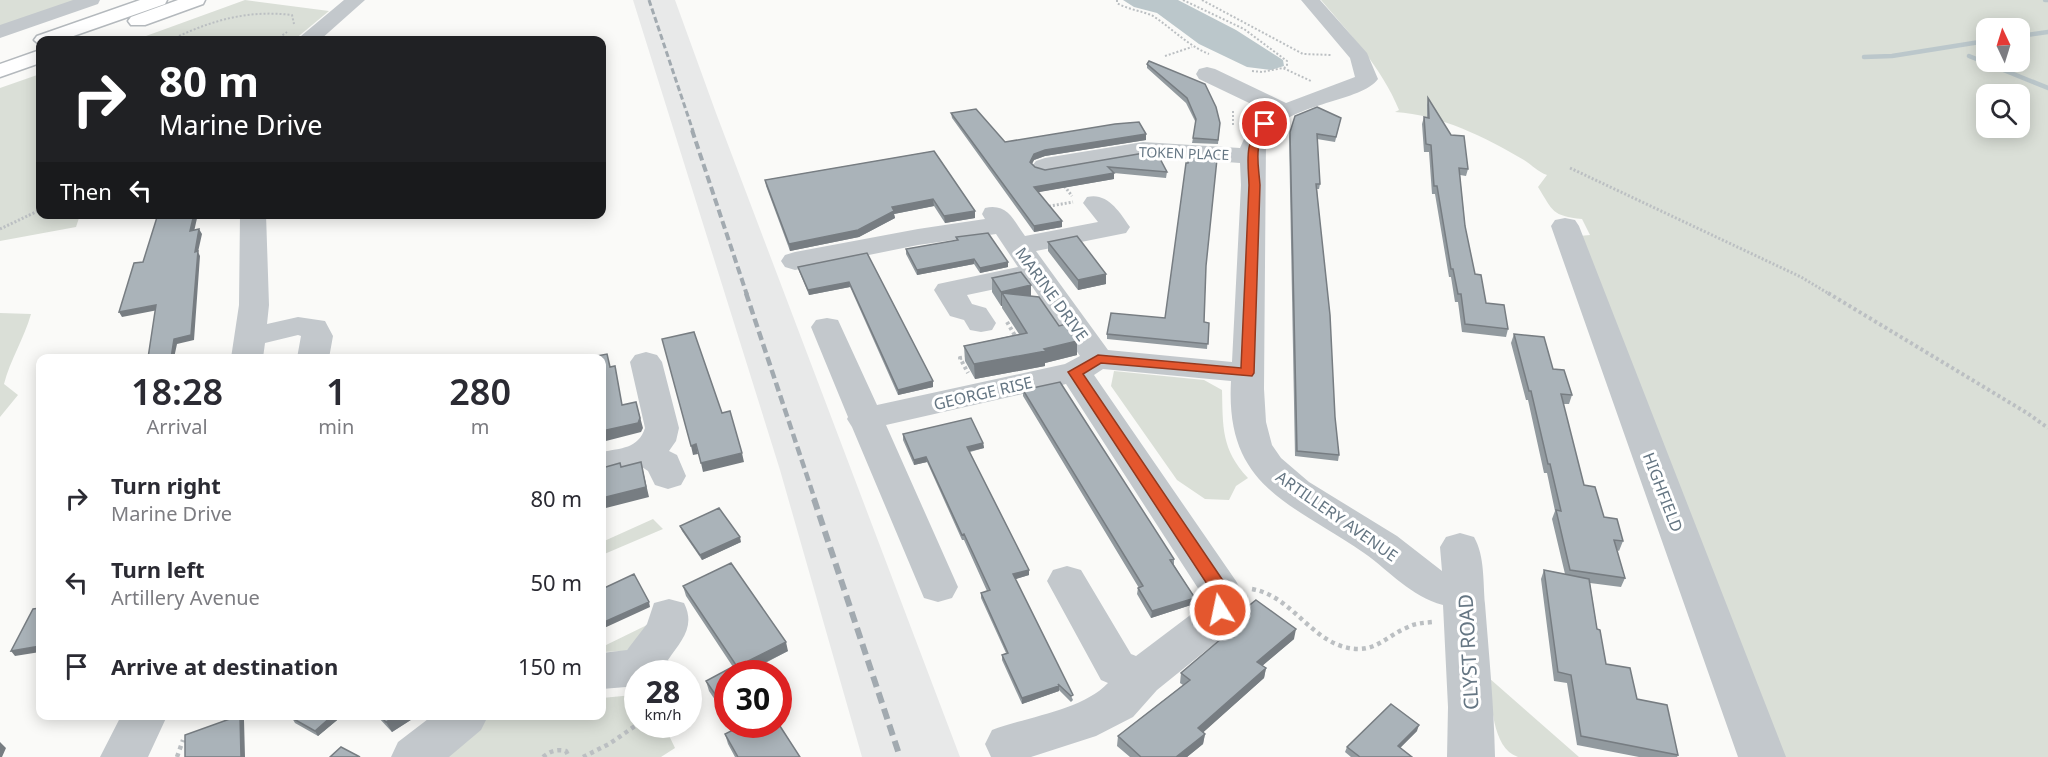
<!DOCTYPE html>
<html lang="en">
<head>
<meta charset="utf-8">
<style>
  body { margin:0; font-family:"Noto Sans",sans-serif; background:#f2f2f3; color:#2b2b33; height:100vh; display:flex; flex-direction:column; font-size:22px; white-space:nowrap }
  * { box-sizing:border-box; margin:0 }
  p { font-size:20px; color:#7c7c81 }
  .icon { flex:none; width:33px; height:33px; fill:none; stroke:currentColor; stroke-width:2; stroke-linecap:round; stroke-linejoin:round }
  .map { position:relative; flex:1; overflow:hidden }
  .side { position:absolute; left:36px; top:354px; width:570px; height:366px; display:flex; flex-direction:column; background:#fff; border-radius:12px; box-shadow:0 3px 15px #0003 }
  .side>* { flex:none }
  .top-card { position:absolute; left:36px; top:36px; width:570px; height:183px; border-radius:12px; box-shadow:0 3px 15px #0003; background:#202124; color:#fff; overflow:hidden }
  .needle { width:39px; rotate:356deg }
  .buttons { position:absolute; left:1976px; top:18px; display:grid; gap:12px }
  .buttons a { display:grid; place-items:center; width:54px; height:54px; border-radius:12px; background:#fff; box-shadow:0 3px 15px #0003; font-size:30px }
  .speed { position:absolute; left:624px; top:660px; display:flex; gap:12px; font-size:30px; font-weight:700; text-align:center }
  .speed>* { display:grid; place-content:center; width:78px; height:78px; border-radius:50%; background:#fff; box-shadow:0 3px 15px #0003; line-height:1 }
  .speed small { font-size:15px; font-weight:400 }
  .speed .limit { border:9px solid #d22; background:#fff; color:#111 }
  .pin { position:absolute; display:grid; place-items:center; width:51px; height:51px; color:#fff; margin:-26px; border:3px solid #fff; border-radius:50%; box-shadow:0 2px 6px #0007 }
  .me { position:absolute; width:66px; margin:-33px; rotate:350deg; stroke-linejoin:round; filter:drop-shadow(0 0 4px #0008) }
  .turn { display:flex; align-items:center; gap:21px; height:126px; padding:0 24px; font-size:27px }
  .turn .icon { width:78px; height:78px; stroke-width:2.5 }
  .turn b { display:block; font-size:42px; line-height:51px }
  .then { display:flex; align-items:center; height:57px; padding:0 24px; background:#0003; gap:12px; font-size:22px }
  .eta { display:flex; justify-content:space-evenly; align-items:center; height:102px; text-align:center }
  .eta b { font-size:36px; font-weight:600; line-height:42px }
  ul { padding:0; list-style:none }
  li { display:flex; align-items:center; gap:18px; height:84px; padding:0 24px }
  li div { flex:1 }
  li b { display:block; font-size:22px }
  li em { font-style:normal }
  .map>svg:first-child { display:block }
</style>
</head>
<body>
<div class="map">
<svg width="2048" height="757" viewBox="0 0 2048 757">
  <rect width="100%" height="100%" fill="#fafaf8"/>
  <path fill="#e8e9e9" d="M633,0H675L716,113L960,757H862L780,470Z"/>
  <path fill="#dadfd7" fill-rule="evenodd" d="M0,0H80L0,28Z
    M245,0L329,11L294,40H135Z
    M1321,0H2048V757H1774L1579,236L1590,235L1582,219C1552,216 1553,211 1538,187L1547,175C1538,172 1532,165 1524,160C1485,137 1441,115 1395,112L1399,110C1382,68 1350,34 1321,0ZM1986,28H2019V62H1986ZM1986,94H2019V128H1986Z
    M40,74V214L80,215L76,227L0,241V88Z
    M0,313L31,314C24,339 10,360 4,384L18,395L0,417Z
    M1114,371L1204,380L1222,390C1223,427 1221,449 1248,478L1236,486L1229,500L1205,499L1177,480L1111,386Z
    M653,519L663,529L602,555V542Z
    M647,625V632L626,651L602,652V647Z
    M1489,678L1579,757C1565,757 1529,757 1518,757C1491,748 1492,700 1489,678Z
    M637,688L638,724L664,725L675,748L661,757H434L480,720L490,716H602V698L633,695Z"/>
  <path fill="#bbc7cb" d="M1123,0H1178L1236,30L1283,60L1284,66L1271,70L1247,67L1199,44L1157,13L1134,7Z"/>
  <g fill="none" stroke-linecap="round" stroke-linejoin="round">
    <path stroke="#bbc7cb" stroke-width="4.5" d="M2045,0H2048
      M2019,36L2048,32
      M1969,56L2048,88
      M1864,57L1892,56L1986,41"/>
    <defs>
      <path id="highway" d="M140,0H167L165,4L62,40H40V45L34,40L37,36Z
        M178,0H205L203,4L145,25H131L128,21L131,17Z
        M40,50V63L0,77V64Z"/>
    </defs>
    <use href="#highway" stroke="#b4b9bd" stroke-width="3"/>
    <path stroke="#bbbfc2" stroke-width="2" stroke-dasharray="2 2" stroke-linecap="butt" d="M1117,0V3C1129,10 1143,11 1153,16C1173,29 1187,45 1209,54
      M1183,0L1244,29L1287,61V66L1284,68
      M1202,0L1303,54L1331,55
      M179,40V36C216,19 251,10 292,15L294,24
      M276,40L287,32
      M1165,56L1192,47
      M1252,71L1262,72L1283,68L1311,81
      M1233,111V127"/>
    <path stroke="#bbbfc2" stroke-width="3" stroke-dasharray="2 2" stroke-linecap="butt" d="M1570,168L1801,277L1831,295
      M1062,183L1072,196
      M1045,207L1073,202
      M0,229L40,210"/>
    <path stroke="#bbbfc2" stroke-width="4" stroke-dasharray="3 3" stroke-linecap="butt" d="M1828,293L2027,413L2048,428
      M1007,322L1017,339
      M968,357L960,358L968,373"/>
    <path stroke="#bbbfc2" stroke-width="4.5" stroke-dasharray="4 4" stroke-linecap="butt" d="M1252,589C1296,597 1313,649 1360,649C1379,648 1389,635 1406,628C1415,623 1423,623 1433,622
      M177,757L183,740
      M543,757C550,751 557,749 566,751L569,757
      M583,757L609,744L638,724"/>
    <path fill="#c3c8cc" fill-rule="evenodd" d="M73,0H100L98,4L0,38V25Z
      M344,0H365L320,40H298L301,36Z
      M1301,0H1320L1367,53L1378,79C1361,103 1282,103 1266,140L1264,389L1266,422L1272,445L1281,458L1309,482L1397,536L1442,571L1440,547L1446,537L1460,533L1474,537C1485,556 1483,583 1485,604C1489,655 1494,706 1495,757H1447L1448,707L1443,605C1410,596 1391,572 1364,553C1290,502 1225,487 1231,381L1103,369L1094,375L1236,581L1242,592L1241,610L1235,621L1219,640L1157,690L1133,717L1096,736L1031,757H991L985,744L992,730C1026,717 1083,710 1108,683L1101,680L1047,581L1053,570L1067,566L1081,570L1131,654L1136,656L1189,616L1200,604L1201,593L1066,384L886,425L958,587L952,598L938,602L924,598L852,427L847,419L848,417L811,327L816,320L827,318L838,320L877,405L1065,364L1080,356L1029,282L967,295L972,304L986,308L996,323L992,330L981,332L970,330L964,320L950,316L934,290L938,284L1018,267L996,234L918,245L795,270L785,267L781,261L785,255L795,252L918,229L985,219L982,214L985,208C1008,203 1013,220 1025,236L1098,222L1083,203L1087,197C1107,192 1119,211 1130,227L1126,233L1036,251L1108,350L1232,362L1241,185L1240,163L1143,156L1045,174L1036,171L1032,166L1036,161L1045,158L1143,142L1240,148L1248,130L1268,112L1199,79L1196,74L1199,69L1207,67L1215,69L1286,103L1355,77L1350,58Z
      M240,214H266L269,305L267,324L298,317L325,321L333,336L329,358H297L301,336L298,335L265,343L263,358H231L239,305Z
      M1565,218L1575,220L1579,226L1786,757H1738L1551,226L1555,220Z
      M646,352L657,355L662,362L679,428L676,441L669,451L677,455L686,476L681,485L668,489L655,485L648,471L642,467L602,476V452C621,448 638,449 645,428L630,362L635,355Z
      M669,599L684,603C696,627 681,641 668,660L677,674H638V686L602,689V653L627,650L647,624L654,603Z
      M121,716H167L148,757H100Z
      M432,716H488L481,730L449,757H391L398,742Z"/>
    <use href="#highway" fill="#fff" fill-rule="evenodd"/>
    <path stroke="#a2aab0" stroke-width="3" stroke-dasharray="6 3" stroke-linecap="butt" d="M649,0L693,131"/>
    <path stroke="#a2aab0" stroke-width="4" stroke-dasharray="8 4" stroke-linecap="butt" d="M692,130L747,295"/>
    <path stroke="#a2aab0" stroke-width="4.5" stroke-dasharray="9 4.5" stroke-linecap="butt" d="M746,293L815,500"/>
    <path stroke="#a2aab0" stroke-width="6" stroke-dasharray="11 6" stroke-linecap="butt" d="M814,499L900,757"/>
  </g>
  <path fill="#929a9f" d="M1147,64L1220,123L1218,144L1192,143L1196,123L1186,103L1147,68Z
    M1428,98L1468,169L1466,176L1460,175L1465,226L1475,274L1486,303L1508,329L1506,337L1462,332L1458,302H1455L1451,277H1449L1435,194H1432L1429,152H1424L1422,124L1424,117L1427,118V105Z
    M951,113L1005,142L1146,134V140L1045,156L1034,160L1032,164L1035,167L1045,170L1144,153L1167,172L1166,178L1114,173V179L1038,192L1062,227L1034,232L952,118Z
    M1341,118L1335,142L1317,139L1320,184L1319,189H1317L1335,417L1339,455L1338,461L1295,456L1289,137L1290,132Z
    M934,151L975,211V218L945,223L934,206L894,214L895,218L859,237L790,251L766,186L765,180Z
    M956,237L1008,262V267L980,273L974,264L917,275L906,254V249L957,240Z
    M1048,242L1106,284L1078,290L1048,251Z
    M867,253L933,381V387L898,395L850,287L809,295L799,271L798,267Z
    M1206,266L1204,322L1209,323L1207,349L1107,339V334L1165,318Z
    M992,278L1031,285V296L1059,326L1077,341V355L1045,363V366L975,379L965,361L964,346L1019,334L1002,308V306H1001L992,292Z
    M1514,334L1553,369L1572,395L1569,404H1563L1584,485L1604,517L1623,541L1619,551L1617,550L1625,578L1621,587L1590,583L1597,629L1606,664L1637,699L1678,755L1677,757H1639L1577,745L1567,683L1554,681L1541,579L1544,570L1565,574L1552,519L1555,511L1547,473H1544L1528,400H1526L1511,343Z
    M1023,390L1174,559V565L1195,598L1194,604L1151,618L1137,594L1138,588H1139L1023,396Z
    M903,434L983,443L984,448L970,452L1029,575L1015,579L1073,700L1071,702L1059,690V691L1022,704L1002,660V655L1006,653L981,598V593L987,591L964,540H962L927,462L914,465L903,440Z
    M680,526L741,542L702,560L682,531Z
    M683,586L788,651L754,669L728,674V719L709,691L706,681L733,667L686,596Z
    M1236,616L1294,639L1262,666L1266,668L1264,678L1203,732L1205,734L1203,744L1187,757H1130L1117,746L1118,736L1183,685L1180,683L1181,673L1235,627L1234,626Z
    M294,716H342L318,736L295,723L292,718Z
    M377,716H417L392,732Z
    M731,724H778L800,757H735L728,744L725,734L735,729Z
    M1417,731L1400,748L1412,757H1351L1345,752L1347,747Z"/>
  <path fill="#777d82" d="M1146,134V140L1045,156L1034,160L1030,167V162L1034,154L1045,150Z
    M1114,173V179L1034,193V187Z
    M933,199L934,206L894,214L895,218L859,237L790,251L789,244L892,207Z
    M975,211V218L945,223L944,216Z
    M194,214H198L193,236L190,231Z
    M1062,221V227L1034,232V226Z
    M199,229L202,234L198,252L200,256L194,340L177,344L174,358H171L174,339Z
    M974,259V264L917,275V270Z
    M1008,262V267L980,273V268Z
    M1106,274V284L1078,290V280Z
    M849,282L850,287L809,295L808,290Z
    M1031,285V300L1002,293V306H1001V292Z
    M156,305L158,310L122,317L119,312Z
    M1077,341V355L1045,363V366L975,379L974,364Z
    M933,381V387L898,395V390Z
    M636,402L643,428L641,432L602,442V431Z
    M983,443L984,448L967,452V447Z
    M696,444L698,454L693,455L691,446Z
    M742,453L744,462L703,472L701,463Z
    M926,457L927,462L914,465V460Z
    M641,462L649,497L602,509V498Z
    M740,537L741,542L702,560L700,555Z
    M1029,570V575L1013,580V574Z
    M1195,598L1194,604L1151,618L1152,611Z
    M649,602L650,607L602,629V623Z
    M1296,629L1294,639L1255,672L1257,662Z
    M786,642L788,651L750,670L748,661Z
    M40,646V652L15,656L11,651Z
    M1266,668L1264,678L1197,738L1198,728Z
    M1059,686V691L1022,704V698Z
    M240,716L244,720L245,757H241Z
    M332,716H342L318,736L315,731Z
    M397,716H417L392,732L386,722Z
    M1419,725L1417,731L1396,752L1398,746Z
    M1205,734L1203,744L1187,757H1176Z
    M0,742L6,748L2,757H0Z"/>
  <path fill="#aab3b9" stroke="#777d82" stroke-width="1.5" d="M1149,61L1205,84L1216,107L1220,123L1218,140L1193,138L1196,119L1187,98L1147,64Z
    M1428,98L1451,135L1464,136L1468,169L1459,168L1465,226L1475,274L1481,275L1486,303L1504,305L1508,329L1465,324L1461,294H1458L1453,269H1451L1437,186H1434L1431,145L1426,144L1424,117L1429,118Z
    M1317,107L1341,118L1336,137L1317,134L1320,184H1316L1330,315L1335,417L1339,455L1297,451L1290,132L1295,116Z
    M976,109L1005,142L1115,124L1139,122L1146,134L1045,150L1034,154L1030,162L1035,167L1045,170L1144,153H1157L1167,172L1108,167L1114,173L1034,187L1062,221L1034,226L951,113Z
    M934,151L975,211L944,216L933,199L892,207L894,211L858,230L789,244L765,180Z
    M1189,157L1217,159L1206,266L1204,322L1209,323L1208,344L1107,334L1111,313L1165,318L1186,163H1188Z
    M158,214H194L190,231L199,229L195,252L198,251L191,335L174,339L171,358H148L156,305L119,312L134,263L143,262Z
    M988,233L1008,262L980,268L974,259L917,270L906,249L958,240L956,237Z
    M1077,236L1106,274L1078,280L1048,242Z
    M867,253L933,381L898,390L849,282L808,290L798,267Z
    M1021,272L1031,285L1001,292L992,278Z
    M1002,293L1039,297L1059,326L1066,324L1077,341L1044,349L1046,351L974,364L964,346L1027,333Z
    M694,332L722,413L730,411L742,453L701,463L696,444L691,446L662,339Z
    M1514,334L1544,337L1553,369L1564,370L1572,395L1561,394L1584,485L1595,487L1604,517L1617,519L1623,541L1614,540L1625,578L1570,570L1556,510L1561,511L1550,464H1548L1531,391H1529Z
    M607,354L610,367L615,366L622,405L636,402L640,418L638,423L602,431V358H586Z
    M1060,382L1174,559L1170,560L1195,598L1152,611L1138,588L1143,586L1023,390Z
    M971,418L983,443L967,447L1029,570L1013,574L1073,695L1071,696L1058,684L1059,686L1022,698L1002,655L1008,653L981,593L990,590L964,534L962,535L926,457L914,460L903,434Z
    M641,462L646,487L602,498V468L620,463L621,467Z
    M719,508L740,537L700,555L680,526Z
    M731,563L786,642L748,661L757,674H728V713L706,681L736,665L683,586Z
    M1544,570L1589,579L1597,629L1600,630L1606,664L1630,668L1637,699L1667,705L1678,755L1581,736L1571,675L1558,672Z
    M634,574L649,602L602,623V589Z
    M1256,600L1296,629L1257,662L1266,668L1198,728L1205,734L1176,757H1141L1118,736L1190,680L1181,673L1242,621L1236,616Z
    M40,608V646L11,651L33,609Z
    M1391,704L1419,725L1398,746L1412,757H1360L1347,747Z
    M238,716H240L241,757H185V735Z
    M294,716H332L315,731L292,718Z
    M380,716H397L386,722Z
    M778,723L800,757H738L725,734L737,728L735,724H778Z
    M341,747L360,757H330Z"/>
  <path fill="#e4572e" stroke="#94391e" stroke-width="1.5" d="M1262,122L1270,124C1253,147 1258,159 1260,185L1254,373L1252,376L1101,363L1083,374L1228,588C1232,595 1230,608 1226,615L1220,617L1214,615L1212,610L1213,593L1068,372L1098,355L1241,368L1249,185C1248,159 1244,143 1262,122Z"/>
  <g text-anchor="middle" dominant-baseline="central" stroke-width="6" stroke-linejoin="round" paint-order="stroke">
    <g font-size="14" fill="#657683" stroke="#fff">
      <text transform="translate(1184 153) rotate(2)">TOKEN PLACE</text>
    </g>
    <g font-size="16" fill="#657683" stroke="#fff">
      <text transform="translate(1052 294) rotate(54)">MARINE DRIVE</text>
      <text transform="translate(983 393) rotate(-13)">GEORGE RISE</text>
      <text transform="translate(1663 492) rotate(69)">HIGHFIELD</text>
      <text transform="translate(1337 516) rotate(35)">ARTILLERY AVENUE</text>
    </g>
    <g font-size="20" fill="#657683" stroke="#fff">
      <text transform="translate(1468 652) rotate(-93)">CLYST ROAD</text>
    </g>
  </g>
</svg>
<div class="buttons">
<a><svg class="needle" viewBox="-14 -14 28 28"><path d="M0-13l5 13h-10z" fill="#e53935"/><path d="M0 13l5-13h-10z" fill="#7c7c81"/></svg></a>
<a><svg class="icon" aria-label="search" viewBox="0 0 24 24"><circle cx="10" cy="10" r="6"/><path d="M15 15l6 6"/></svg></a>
</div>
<div class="speed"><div>28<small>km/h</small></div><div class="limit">30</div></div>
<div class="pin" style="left:1265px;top:124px;background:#d93025"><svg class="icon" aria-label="arrive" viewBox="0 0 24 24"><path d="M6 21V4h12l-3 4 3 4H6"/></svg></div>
<svg class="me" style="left:1220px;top:610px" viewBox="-20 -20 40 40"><circle r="17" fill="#e4572e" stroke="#fff" stroke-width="3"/><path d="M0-11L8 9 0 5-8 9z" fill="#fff"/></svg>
<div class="top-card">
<div class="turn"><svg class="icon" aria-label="right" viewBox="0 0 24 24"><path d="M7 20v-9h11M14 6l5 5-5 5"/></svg><div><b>80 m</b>Marine Drive</div></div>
<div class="then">Then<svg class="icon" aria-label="left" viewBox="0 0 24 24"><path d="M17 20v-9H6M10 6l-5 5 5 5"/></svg></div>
</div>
<section class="side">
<div class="eta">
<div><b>18:28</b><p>Arrival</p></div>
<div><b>1</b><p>min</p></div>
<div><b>280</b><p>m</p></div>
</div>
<ul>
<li><svg class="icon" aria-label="right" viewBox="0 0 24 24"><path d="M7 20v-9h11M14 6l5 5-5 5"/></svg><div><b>Turn right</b><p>Marine Drive</p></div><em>80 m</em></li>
<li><svg class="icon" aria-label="left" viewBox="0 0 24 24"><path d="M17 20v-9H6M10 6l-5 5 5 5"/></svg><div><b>Turn left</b><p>Artillery Avenue</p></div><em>50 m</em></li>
<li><svg class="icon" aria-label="arrive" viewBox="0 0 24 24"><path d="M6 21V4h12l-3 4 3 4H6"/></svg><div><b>Arrive at destination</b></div><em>150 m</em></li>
</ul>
</section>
</div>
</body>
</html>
